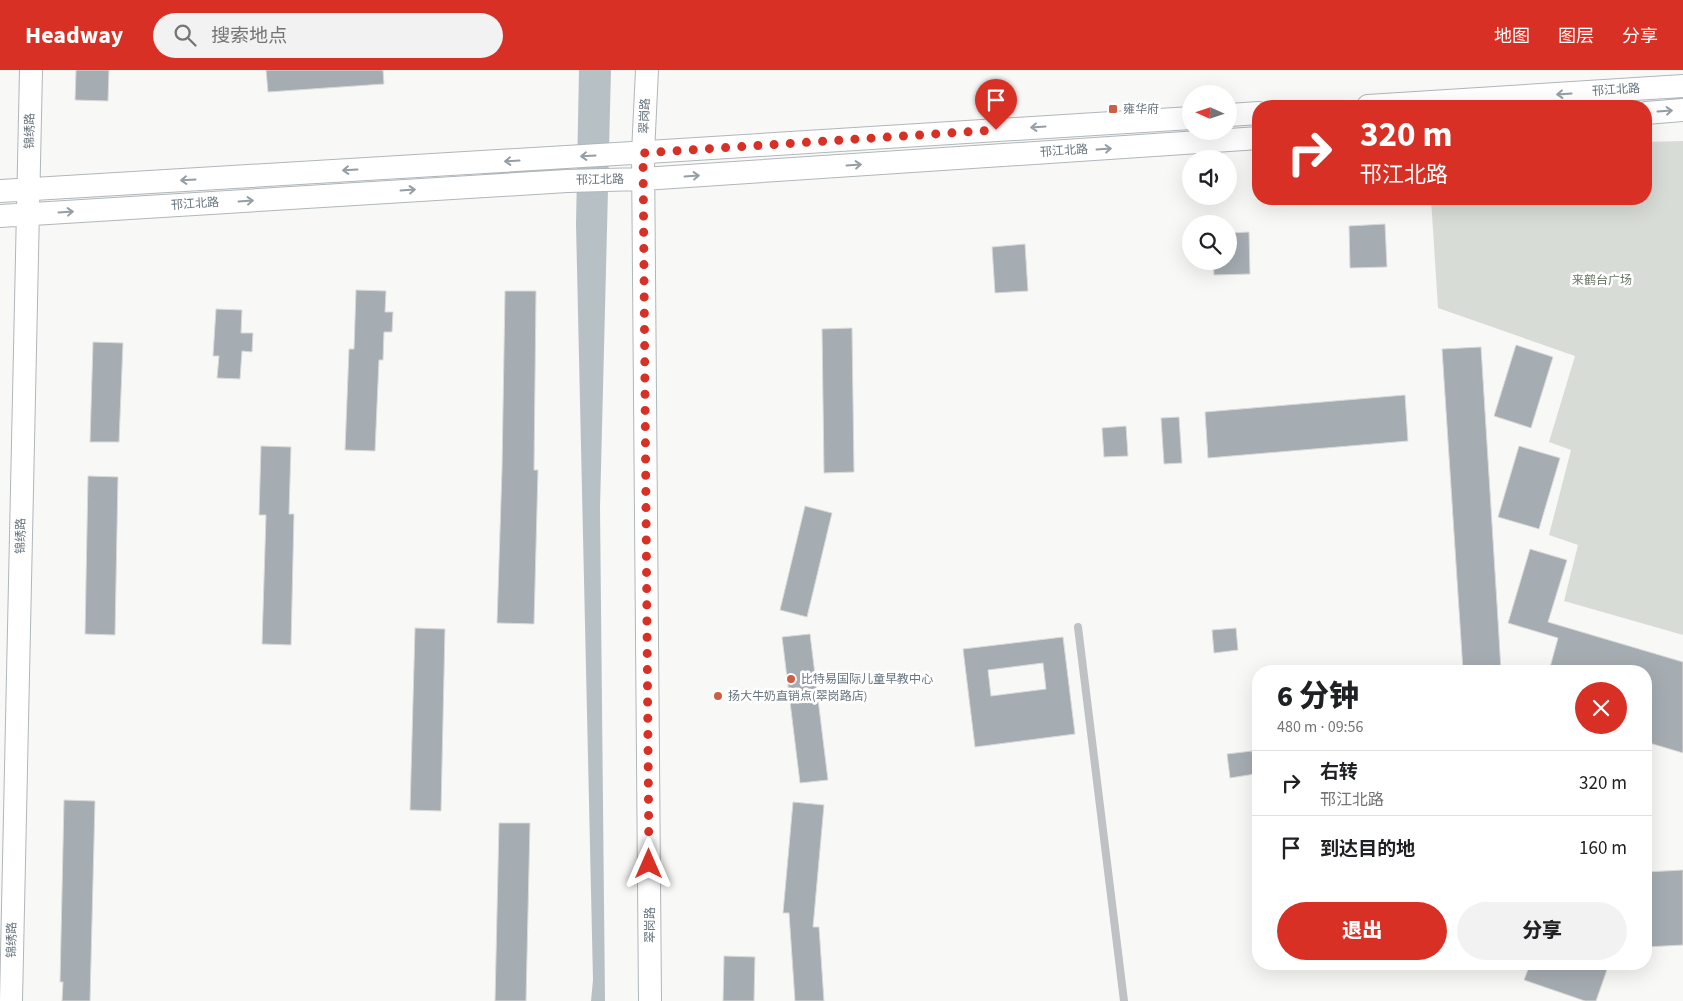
<!DOCTYPE html>
<html lang="zh">
<head>
<meta charset="utf-8">
<style>
  body { margin:0; font-family:"Source Sans 3","Noto Sans SC",sans-serif; background:#f2f2f2; color:#202124; height:100vh; display:flex; flex-direction:column; font-size:19px; white-space:nowrap }
  * { box-sizing:border-box; margin:0 }
  p { font-size:16px; color:#757577 }
  .icon { flex:none; width:28px; height:28px; fill:none; stroke:currentColor; stroke-width:2; stroke-linecap:round; stroke-linejoin:round }
  .map { position:relative; flex:1; overflow:hidden }
  .panel { position:absolute; left:1252px; top:595px; width:400px; height:305px; display:flex; flex-direction:column; background:#fff; border-radius:20px; box-shadow:0 5px 20px #0002 }
  .panel>* { flex:none }
  .hud { position:absolute; left:1252px; top:30px; width:400px; height:105px; border-radius:20px; box-shadow:0 5px 20px #0002; background:#d93025; color:#fff; overflow:hidden }
  .needle { width:32px; rotate:273deg }
  .controls { position:absolute; left:1182px; top:15px; display:grid; gap:10px }
  .controls a { display:grid; place-items:center; width:55px; height:55px; border-radius:50%; background:#fff; box-shadow:0 5px 20px #0002; font-size:25px }
  .pin { position:absolute; display:grid; place-items:center; width:42px; height:42px; color:#fff; margin:-51px -21px; border-radius:50% 50% 50% 0; rotate:-45deg; box-shadow:0 0 5px #0007 }
  .pin .icon { rotate:45deg }
  .me { position:absolute; width:55px; margin:-28px; rotate:0deg; stroke-linejoin:round; filter:drop-shadow(0 0 4px #0008) }
  .turn { display:flex; align-items:center; gap:18px; height:105px; padding:0 25px; font-size:22px }
  .turn .icon { width:65px; height:65px; stroke-width:2.5 }
  .turn b { display:block; font-size:35px; line-height:42px }
  .round { display:grid; place-items:center; flex:none; width:52px; height:52px; border-radius:26px; background:#f2f2f2 }
  .headline { display:flex; align-items:center; justify-content:space-between; height:85px; padding:0 25px }
  h1 { font-size:30px; font-weight:800; line-height:38px }
  .action { display:flex; gap:10px; margin-top:auto; padding:10px 25px }
  .action a { flex:1; height:58px; border-radius:30px; background:#d93025; color:#fff; font-size:20px; font-weight:800; line-height:58px; text-align:center }
  .action a+a { background:#f2f2f2; color:#202124 }
  ul { padding:0; list-style:none }
  li { display:flex; align-items:center; gap:15px; height:65px; padding:0 25px; border-top:1px solid #e0e0e0 }
  li div { flex:1 }
  li b { display:block; font-size:19px }
  li em { font-style:normal }
  header { display:flex; align-items:center; gap:30px; box-sizing:border-box; height:70px; padding:0 25px; background:#d93025; color:#fff }
  header strong { font-size:24px }
  nav { display:flex; gap:28px; margin-inline-start:auto; font-size:18px }
  .search { width:350px; height:45px; background:#f2f2f2; display:flex; align-items:center; gap:12px; box-sizing:border-box; padding:0 18px; border-radius:28px; color:#757577; font-size:19px }
  .map>svg:first-child { display:block }
</style>
</head>
<body>
<header>
<strong>Headway</strong>
<div class="search"><svg class="icon" aria-label="search" viewBox="0 0 24 24"><circle cx="10" cy="10" r="6"/><path d="M15 15l6 6"/></svg>搜索地点</div>
<nav><a>地图</a><a>图层</a><a>分享</a></nav>
</header>
<div class="map">
<svg width="1683" height="931" viewBox="0 0 1683 931">
  <rect width="100%" height="100%" fill="#f8f8f6"/>
  <path fill="#d8dcd6" d="M1683,71V565L1564,531L1578,475L1549,465L1571,380L1549,372L1575,286L1438,238L1431,129H1646V72Z"/>
  <path fill="#b7c1c5" d="M579,0H611L600,438L605,931H591L593,910L576,154Z"/>
  <path fill="#a6adb2" stroke="#dadad8" fill-rule="evenodd" d="M76,0H109L108,31L75,30Z
    M266,0H383L384,14L268,22Z
    M1385,154L1387,197L1350,198L1349,156Z
    M1249,162L1250,204L1214,205L1213,191H1229V163Z
    M1025,174L1028,221L995,223L992,177Z
    M356,220L386,221L385,242H393L392,262H384L383,290H379L375,381L345,380L349,279H354Z
    M505,221H536L534,400H538L534,554L497,553L502,399Z
    M216,239L242,240L241,263H253L252,282L242,281L240,309L217,308L219,286H213Z
    M852,258L854,402L824,403L822,259Z
    M93,272L123,273L119,372H90Z
    M1516,275L1553,287L1531,358L1494,346Z
    M1481,277L1498,550L1501,601H1463L1442,279Z
    M1405,325L1408,371L1208,388L1205,342Z
    M1179,347L1182,393L1164,394L1161,348Z
    M1126,356L1128,386L1104,387L1102,358Z
    M261,376L291,377L289,444H294L291,575L262,574L266,445H259Z
    M1519,376L1560,388L1539,459L1498,447Z
    M88,406L118,407L115,565L85,564Z
    M805,436L832,443L807,547L780,540Z
    M1530,479L1567,490L1548,552L1683,592V683L1646,672V601H1549L1558,568L1508,553Z
    M415,558L445,559L441,741L410,740Z
    M1236,558L1238,580L1214,583L1212,560Z
    M810,564L828,710L800,713L782,567Z
    M1063,567L1075,664L975,677L963,579ZM1043,593L1046,619L991,626L988,600Z
    M1252,681L1255,704L1230,708L1227,684Z
    M64,730L95,731L90,931H62L63,912H60Z
    M793,732L824,735L813,857H819L824,931H795L789,843H783Z
    M499,753H530L526,931H495Z
    M1683,800V875L1646,877V802Z
    M724,886L755,887L754,931H723Z
    M1530,894H1609L1596,931H1585L1524,910Z"/>
  <g fill="none" stroke-linecap="round" stroke-linejoin="round">
    <defs>
      <path id="secondary" d="M647,0L643,83L650,931
        M1368,36L1683,16
        M1646,43L1683,40
        M1229,45L1259,43
        M0,121L616,84L1191,48
        M0,146L567,111L643,109L1259,68
        M11,931L31,0"/>
    </defs>
    <use href="#secondary" stroke="#b0b6ba" stroke-width="24"/>
    <path stroke="#bec2c5" stroke-width="8" d="M1078,557L1124,931"/>
    <use href="#secondary" stroke="#fff" stroke-width="22"/>
  </g>
  <defs><path id="oneway-shaft" d="M-6 0H5M1.5-3L5.5 0L1.5 3" fill="none" stroke-width="1.6" stroke-linecap="round" stroke-linejoin="round" transform="scale(1.25)"/></defs>
  <g stroke="#949ea4">
    <use href="#oneway-shaft" transform="translate(1564 24) rotate(176)"/>
    <use href="#oneway-shaft" transform="translate(1665 41) rotate(-4)"/>
    <use href="#oneway-shaft" transform="translate(1038 57) rotate(176)"/>
    <use href="#oneway-shaft" transform="translate(1104 79) rotate(-4)"/>
    <use href="#oneway-shaft" transform="translate(588 86) rotate(177)"/>
    <use href="#oneway-shaft" transform="translate(512 91) rotate(177)"/>
    <use href="#oneway-shaft" transform="translate(854 95) rotate(-4)"/>
    <use href="#oneway-shaft" transform="translate(350 100) rotate(177)"/>
    <use href="#oneway-shaft" transform="translate(692 106) rotate(-4)"/>
    <use href="#oneway-shaft" transform="translate(188 110) rotate(177)"/>
    <use href="#oneway-shaft" transform="translate(408 120) rotate(-4)"/>
    <use href="#oneway-shaft" transform="translate(246 131) rotate(-4)"/>
    <use href="#oneway-shaft" transform="translate(66 142) rotate(-4)"/>
  </g>
  <g fill="none" stroke-linecap="round" stroke-linejoin="round">
    <path stroke="#d93025" stroke-width="9" stroke-dasharray="0 16.2" d="M649,794L643,83L996,60"/>
  </g>
  <g fill="#cd5e41" stroke="#fff" stroke-width="2">
    <rect x="1108" y="34" width="10" height="10" rx="2.5"/>
    <circle cx="791" cy="609" r="5"/>
    <circle cx="718" cy="626" r="5"/>
  </g>
  <g text-anchor="middle" dominant-baseline="central" stroke-width="5" stroke-linejoin="round" paint-order="stroke">
    <g font-size="12" fill="#66747d" stroke="#fff">
      <text transform="translate(1616 20) rotate(-4)">邗江北路</text>
      <text transform="translate(645 46) rotate(-88)">翠岗路</text>
      <text transform="translate(30 61) rotate(-89)">锦绣路</text>
      <text transform="translate(1064 81) rotate(-4)">邗江北路</text>
      <text transform="translate(600 110) rotate(-1)">邗江北路</text>
      <text transform="translate(195 134) rotate(-4)">邗江北路</text>
      <text transform="translate(21 466) rotate(-89)">锦绣路</text>
      <text transform="translate(650 855) rotate(-90)">翠岗路</text>
      <text transform="translate(12 870) rotate(-89)">锦绣路</text>
    </g>
    <g font-size="12" fill="#66747d" stroke="#fff" text-anchor="start">
      <text x="1123" y="39">雍华府</text>
      <text x="801" y="609">比特易国际儿童早教中心</text>
      <text x="728" y="626">扬大牛奶直销点(翠岗路店)</text>
    </g>
    <g font-size="12" fill="#687665" stroke="#fff">
      <text x="1602" y="210">来鹤台广场</text>
    </g>
  </g>
</svg>
<div class="controls">
<a><svg class="needle" viewBox="-14 -14 28 28"><path d="M0-13l5 13h-10z" fill="#e53935"/><path d="M0 13l5-13h-10z" fill="#757577"/></svg></a>
<a><svg class="icon" aria-label="sound" viewBox="0 0 24 24"><path d="M4 9h4l5-4v14l-5-4H4zM17 9q2 3 0 6"/></svg></a>
<a><svg class="icon" aria-label="search" viewBox="0 0 24 24"><circle cx="10" cy="10" r="6"/><path d="M15 15l6 6"/></svg></a>
</div>
<div class="pin" style="left:996px;top:60px;background:#d93025"><svg class="icon" aria-label="arrive" viewBox="0 0 24 24"><path d="M6 21V4h12l-3 4 3 4H6"/></svg></div>
<svg class="me" style="left:649px;top:794px" viewBox="-20 -20 40 40"><path d="M0-17L14 15 0 8-14 15z" fill="#d93025" stroke="#fff" stroke-width="4"/></svg>
<div class="hud">
<div class="turn"><svg class="icon" aria-label="right" viewBox="0 0 24 24"><path d="M7 20v-9h11M14 6l5 5-5 5"/></svg><div><b>320 m</b>邗江北路</div></div>
</div>
<section class="panel">
<div class="headline"><div><h1>6 分钟</h1><p>480 m · 09:56</p></div><a class="round" style="background:#d93025;color:#fff"><svg class="icon" aria-label="close" viewBox="0 0 24 24"><path d="M6 6l12 12M18 6L6 18"/></svg></a></div>
<ul>
<li><svg class="icon" aria-label="right" viewBox="0 0 24 24"><path d="M7 20v-9h11M14 6l5 5-5 5"/></svg><div><b>右转</b><p>邗江北路</p></div><em>320 m</em></li>
<li><svg class="icon" aria-label="arrive" viewBox="0 0 24 24"><path d="M6 21V4h12l-3 4 3 4H6"/></svg><div><b>到达目的地</b></div><em>160 m</em></li>
</ul>
<div class="action"><a>退出</a><a>分享</a></div>
</section>
</div>
</body>
</html>
